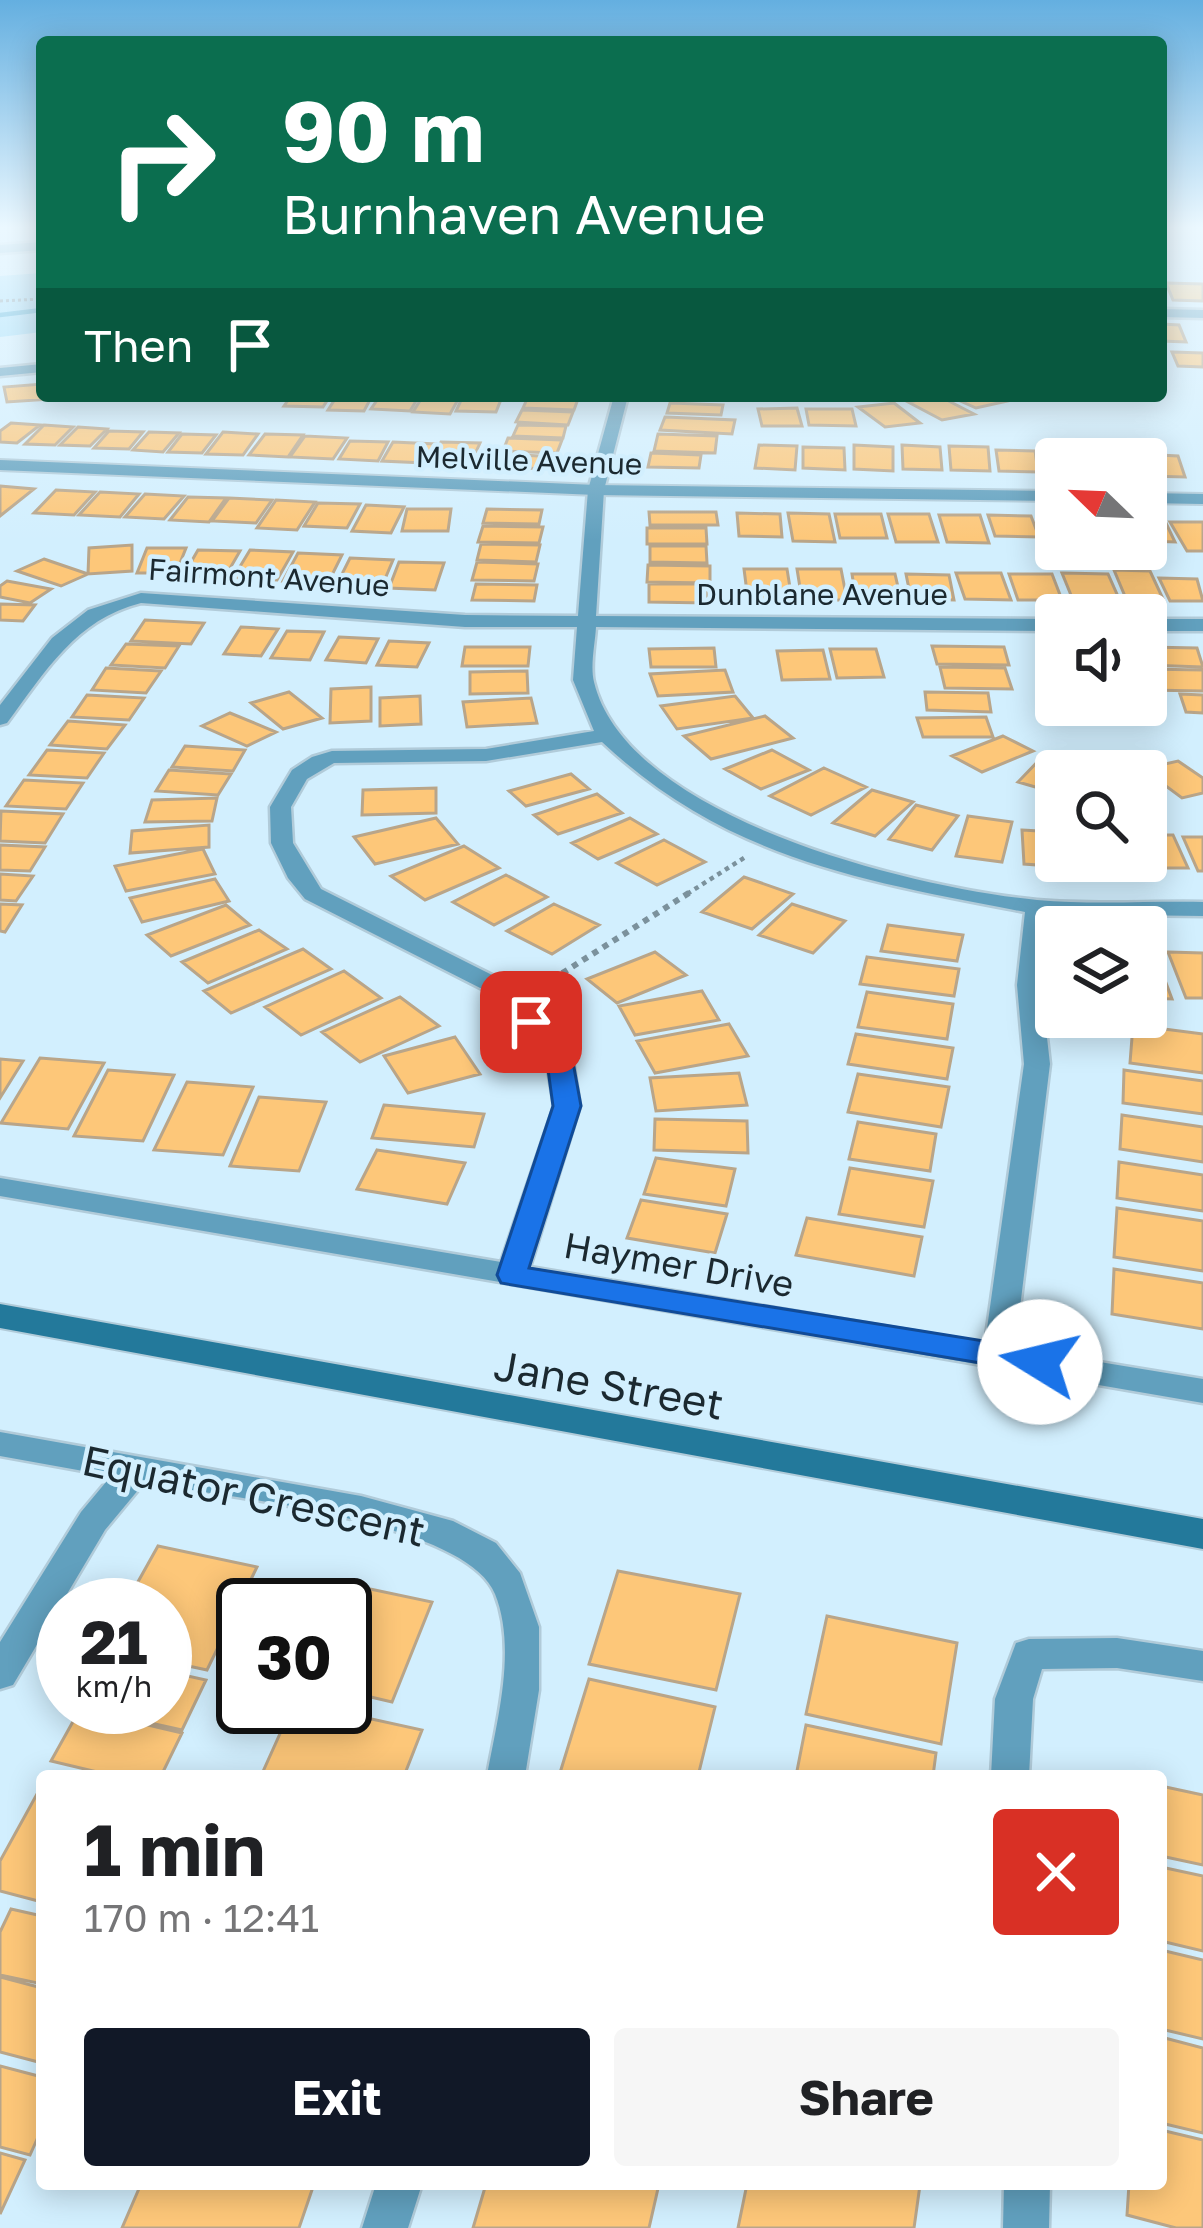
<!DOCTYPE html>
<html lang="en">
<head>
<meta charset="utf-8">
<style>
  body { margin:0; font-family:"Golos Text",sans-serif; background:#f6f6f6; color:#202124; height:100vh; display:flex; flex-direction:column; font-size:45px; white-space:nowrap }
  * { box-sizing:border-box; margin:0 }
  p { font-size:39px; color:#757577 }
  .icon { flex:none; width:66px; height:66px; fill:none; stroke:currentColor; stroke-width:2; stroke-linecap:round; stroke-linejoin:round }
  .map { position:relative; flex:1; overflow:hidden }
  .sheet { position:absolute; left:36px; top:1770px; width:1131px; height:420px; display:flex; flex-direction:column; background:#fff; border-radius:12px; box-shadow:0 6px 30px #0003 }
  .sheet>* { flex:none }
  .banner { position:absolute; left:36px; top:36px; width:1131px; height:366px; border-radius:12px; box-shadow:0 6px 30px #0003; background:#0b6e4f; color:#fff; overflow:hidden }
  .needle { width:78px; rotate:293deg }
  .controls { position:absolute; left:1035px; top:438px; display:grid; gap:24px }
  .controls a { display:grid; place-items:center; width:132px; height:132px; border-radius:12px; background:#fff; box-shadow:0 6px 30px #0003; font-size:60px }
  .speed { position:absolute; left:36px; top:1578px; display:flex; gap:24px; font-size:60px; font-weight:700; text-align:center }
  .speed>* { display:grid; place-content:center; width:156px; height:156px; border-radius:50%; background:#fff; box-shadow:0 6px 30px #0003; line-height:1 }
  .speed small { font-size:30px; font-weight:400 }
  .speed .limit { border:6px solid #111; border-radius:18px; background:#fff; color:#111 }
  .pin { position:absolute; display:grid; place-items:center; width:102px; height:102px; color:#fff; margin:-51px; border-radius:24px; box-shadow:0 6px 18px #0006 }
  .me { position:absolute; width:132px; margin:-66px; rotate:279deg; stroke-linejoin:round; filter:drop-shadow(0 0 9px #0008) }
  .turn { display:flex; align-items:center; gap:42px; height:252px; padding:0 48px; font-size:54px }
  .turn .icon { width:156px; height:156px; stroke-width:2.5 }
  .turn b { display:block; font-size:84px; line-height:102px }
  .then { display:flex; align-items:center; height:114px; padding:0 48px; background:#0003; gap:24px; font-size:45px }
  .round { display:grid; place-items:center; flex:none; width:126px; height:126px; border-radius:12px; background:#f6f6f6 }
  .head { display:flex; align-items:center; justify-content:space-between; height:204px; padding:0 48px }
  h1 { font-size:72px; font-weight:700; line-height:90px }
  .button { display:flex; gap:24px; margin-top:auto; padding:24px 48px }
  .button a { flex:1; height:138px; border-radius:12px; background:#111827; color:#fff; font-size:48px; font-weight:700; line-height:138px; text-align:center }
  .button a+a { background:#f6f6f6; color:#202124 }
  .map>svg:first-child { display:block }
</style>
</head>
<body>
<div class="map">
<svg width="1203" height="2228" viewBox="0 0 1203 2228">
  <rect width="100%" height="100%" fill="#d2effe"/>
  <path fill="#9bdcfa" d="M42,273V332L0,337V276Z"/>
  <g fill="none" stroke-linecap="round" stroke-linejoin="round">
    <path stroke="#3ea8d4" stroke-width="4.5" d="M0,315L42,310"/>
  </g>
  <path fill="#fdc779" stroke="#b9a589" stroke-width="3" d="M1166,283L1203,284V301L1173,300Z
    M1161,324L1179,325L1186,342L1161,341Z
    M1172,352L1203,353V367L1178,366Z
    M42,384V396L51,399L7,402L4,387Z
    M291,396H330L323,407L284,406Z
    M337,396H372L364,411L328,410Z
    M380,396H419L410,411L371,409Z
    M423,396H460L450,414L413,412Z
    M463,396H465L502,397L496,412L456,411Z
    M939,396L974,414L942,420L908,402Z
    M949,396H1003L1012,400L976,408Z
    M528,397L578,399L574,410L523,408Z
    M670,403L723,405L721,415L667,413Z
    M894,403L920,423L885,427L858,407Z
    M797,408L802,426H762L758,409Z
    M806,409H852L856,426L809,425Z
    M522,410L573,412L568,425L516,422Z
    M665,417L735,420L732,434L660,430Z
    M11,423L40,425L17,443L0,442V431Z
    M44,425L73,427L55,445L25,444Z
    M518,425L566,426L563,438L513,436Z
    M78,427L107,429L90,446L60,445Z
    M109,431L143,432L129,449L94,448Z
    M149,432L179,433L163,452L133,450Z
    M223,432L258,434L243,455L206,454Z
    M182,434L216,435L202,453L168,452Z
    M265,434L303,435L288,457L249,455Z
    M658,434L717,436L715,453L654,451Z
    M305,436L347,438L333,459L290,457Z
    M508,438L562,440L557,453L503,451Z
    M350,441L388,442L378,461L339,459Z
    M393,442L435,444L425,463L382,461Z
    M441,442L480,443L470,465L430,464Z
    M759,445L797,446L795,470L755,468Z
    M854,445L893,447V471L854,469Z
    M902,445L940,447L942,470L903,469Z
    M1042,445L1081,447L1084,459H1056V473L1047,472Z
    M949,446L988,447L990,471L951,470Z
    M803,447L844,448L845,470L803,468Z
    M996,450L1035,451L1038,472L999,471Z
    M651,453L701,455L699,468L648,467Z
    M502,454L556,457L551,469L496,467Z
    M1138,454L1178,456L1185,477L1146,476V459Z
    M0,486L34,489L0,516Z
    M56,490L95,492L74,515L34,513Z
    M100,492L139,494L120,517L79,515Z
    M145,494L184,496L164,519L125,517Z
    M188,497L226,498L209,522L170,520Z
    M229,498L272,500L256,523L212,521Z
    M276,500L315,502L297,530L257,528Z
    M318,503L360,504L347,528L304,526Z
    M366,505L404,507L391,533L352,531Z
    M407,509H451L448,531H402Z
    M487,509L542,510L539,524L483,523Z
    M649,512H716L718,525H650Z
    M737,513L780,514L782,537L739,536Z
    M788,513L829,514L835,542L793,541Z
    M835,514H881L887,538H840Z
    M888,514H929L938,542H896Z
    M939,515H980L989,543L947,542Z
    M988,515L1031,516L1039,537L995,536Z
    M1146,521H1165L1175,542L1146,541Z
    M1170,522H1203V551H1187Z
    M483,526L543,527L539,543L478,542Z
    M647,528H706L707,544H647Z
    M481,544L540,545L536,562L477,560Z
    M132,545V571L88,574L89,548Z
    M650,546H706L707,563L650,562Z
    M147,548H186L176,573H137Z
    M198,550L240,551L225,577L183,576Z
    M250,550L293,552L277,580L233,578Z
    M298,553L342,555L328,583L283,581Z
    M350,558L393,560L382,586L337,584Z
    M44,559L88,574L61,586L17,571Z
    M399,562L444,563L435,590L389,588Z
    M477,562L538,564L534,581L472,580Z
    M648,565L710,566V583L647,582Z
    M744,569H787L792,600H748Z
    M797,569H841L847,600H802Z
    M1114,570L1150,571L1164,601H1127Z
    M956,573H1001L1011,600L965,599Z
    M1062,573L1108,574L1120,601L1073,600Z
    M852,574H895L901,600L856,599Z
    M906,574L949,575L954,600L911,599Z
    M1009,574H1052L1062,600H1018Z
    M1159,578L1197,579L1203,601H1170Z
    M7,581L51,589L30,603L0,597V586Z
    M476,584L537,585L534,601L472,600Z
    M649,584H706L708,603L649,602Z
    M0,604L35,605L23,621L0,620Z
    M145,620L204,623L191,644L131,641Z
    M241,627L278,629L261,656L224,654Z
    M287,631L324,632L310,660L271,658Z
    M339,637L378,639L366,663L326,660Z
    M389,641L429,643L417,667L377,665Z
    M126,644L179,646L165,668L111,665Z
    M932,646L1004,647L1009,665L937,664Z
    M465,647H530L528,666H462Z
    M1146,647L1197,648L1203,667L1146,665Z
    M714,648L716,667H651L649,649Z
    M830,649H876L884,677L837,678Z
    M823,650L830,679L782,680L777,651Z
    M940,667L1005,668L1012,689L945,688Z
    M106,668L161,671L146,693L92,690Z
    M1146,669L1203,670V691L1148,690Z
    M725,670L733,692L658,696L650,674Z
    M527,671L528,693L470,694V672Z
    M371,687V721L330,723L331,689Z
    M289,692L322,718L283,729L251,703Z
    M925,692L988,693L991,712L927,710Z
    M1180,694L1203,695V713L1186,712Z
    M87,695L144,698L129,720L72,717Z
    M420,696L421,724L380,726V698Z
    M735,696L753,718L677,729L661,706Z
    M531,698L537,723L467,727L463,702Z
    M230,713L276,732L247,746L202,726Z
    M765,716L793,738L711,759L684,736Z
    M986,717L993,737H923L917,718Z
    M68,721L125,725L107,749L50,745Z
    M1003,736L1033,751L982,772L952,756Z
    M185,746L245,750L233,771L172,767Z
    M47,750L104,753L87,778L29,775Z
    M772,750L809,770L761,789L725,769Z
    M1044,755L1084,766L1079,771H1056V793L1018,782Z
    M1178,761L1203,778V793L1182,798L1143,769Z
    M824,768L866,787L811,815L770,796Z
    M169,770L231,774L218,795L156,791Z
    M571,774L589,789L526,806L509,791Z
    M24,780L83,783L66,809L6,806Z
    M436,788V813L362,815L363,790Z
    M872,790L913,802L875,836L833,823Z
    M597,794L622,813L558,834L534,815Z
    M217,798L212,821L145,822L152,800Z
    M916,805L958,816L932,850L889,839Z
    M1,811L63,814L45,843L0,841Z
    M968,816L1012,822L1002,862L956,856Z
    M436,818L458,844L375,864L354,837Z
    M630,818L657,834L598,859L572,843Z
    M209,825V847L130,853L132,831Z
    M1022,830L1056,832V861H1065L1066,867L1024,864Z
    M1146,835H1173L1188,868H1141L1139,861H1146Z
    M1183,837H1203V871H1198Z
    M664,840L705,862L657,885L617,863Z
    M0,845L45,847L30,871L0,870Z
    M464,846L499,868L425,900L391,876Z
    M203,849L215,874L126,891L115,866Z
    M1084,861H1131L1135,870H1088Z
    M0,874L33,876L16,901L0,900Z
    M506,875L547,897L494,925L453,902Z
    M744,877L793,894L752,929L702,912Z
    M215,879L229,901L142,922L130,898Z
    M0,904L22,905L5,932L0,931Z
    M554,904L599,925L552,954L507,931Z
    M792,904L845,921L813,953L759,935Z
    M226,905L250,925L171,956L147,935Z
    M888,925L963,935L957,961L881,951Z
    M259,930L287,949L208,983L182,962Z
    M303,949L331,969L231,1013L204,991Z
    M1146,951H1154L1172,999L1146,998Z
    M655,952L686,975L617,1003L587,979Z
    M1168,952L1203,953V998H1186Z
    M867,957L959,969L954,996L860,984Z
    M344,971L381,998L301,1035L265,1007Z
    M702,991L719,1020L635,1035L619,1006Z
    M867,992L953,1004L947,1039L858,1027Z
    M400,997L439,1026L360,1062L322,1032Z
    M729,1024L748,1056L655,1073L637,1041Z
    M1133,1025L1203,1034V1073L1130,1063Z
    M856,1034L953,1048L947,1079L848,1064Z
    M455,1037L480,1074L408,1093L384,1056Z
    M40,1058L104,1063L68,1129L1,1123Z
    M0,1059L23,1061L0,1098Z
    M108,1070L174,1075L143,1141L74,1136Z
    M1124,1070L1203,1081V1114L1123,1103Z
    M739,1073L747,1105L656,1111L650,1078Z
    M858,1074L949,1087L941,1127L848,1112Z
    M187,1082L253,1087L223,1155L154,1150Z
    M259,1097L326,1102L299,1171L230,1166Z
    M384,1105L484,1114L474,1147L372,1138Z
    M1122,1115L1203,1127V1162L1120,1149Z
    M655,1119L747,1121L748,1153L654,1150Z
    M858,1122L936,1134L930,1171L849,1159Z
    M377,1150L465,1163L447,1204L357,1189Z
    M656,1158L735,1169L726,1206L644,1194Z
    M1119,1162L1203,1175V1211L1117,1198Z
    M850,1168L933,1181L924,1227L839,1214Z
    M641,1200L727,1214L715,1253L627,1238Z
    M1117,1208L1203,1221V1271L1114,1257Z
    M807,1218L922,1237L914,1276L796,1255Z
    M1114,1269L1203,1283V1329L1112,1314Z
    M158,1546L257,1567L207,1670L165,1661V1605H125Z
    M618,1571L740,1594L716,1690L589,1664Z
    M337,1582L432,1602L392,1702L345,1691V1605H327Z
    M827,1616L957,1643L941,1744L806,1714Z
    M165,1671L206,1680L182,1730L78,1707H165Z
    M589,1679L715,1707L698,1776H559Z
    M292,1707H317L422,1730L404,1776H261Z
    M80,1709L182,1733L161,1776H114L51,1761Z
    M806,1725L936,1753L933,1776H796Z
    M42,1785V1902L0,1891V1861Z
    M1161,1786L1203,1795V1865L1161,1856Z
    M1161,1867L1203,1876V1951L1161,1941Z
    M11,1909L42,1916V1984L0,1975V1932Z
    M1161,1950L1203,1960V2039L1161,2029Z
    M0,1977L42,1988V2063L0,2052Z
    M1161,2037L1203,2048V2133L1161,2123Z
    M0,2066L42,2077V2128L30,2155L0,2147Z
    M1161,2130L1203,2140V2228H1176L1127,2215L1129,2184H1161Z
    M0,2153L25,2160L0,2214Z
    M141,2184H314L299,2228H122Z
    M486,2184H659L649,2228H473Z
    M747,2184H918L920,2185L914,2228H738Z"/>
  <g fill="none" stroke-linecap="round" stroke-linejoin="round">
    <defs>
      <path id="minor" d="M42,242V250L0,253V245Z
        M1161,309L1203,310V318L1161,317Z
        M42,364V372L0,376V368Z
        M614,396H628L604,490L596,616L1056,619V631L596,627C595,644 590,666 594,682C627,819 915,888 1037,900C1091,905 1148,901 1203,902V916L1048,914L1041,985L1050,1064L1015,1348L1203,1379V1403L0,1196V1178L501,1262L554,1106L547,1063L490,993L305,899L288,878L271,843L270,807L292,770L312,757L332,751L486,749L594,731L573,680L577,627H465L141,603C76,619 45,672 7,723L0,725V705L52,638L88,610L141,593L465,615L578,616L588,490ZM602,742C727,859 863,881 1025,912L1017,985L1024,1064L985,1343L530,1267L580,1106L573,1062L508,983L321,889L293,843L291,807L307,779L334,763L486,761Z
        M1146,619H1203V631H1146Z
        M1070,705H1090L1091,723H1077Z
        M0,1432L361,1496L453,1521L496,1543L520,1573L539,1627V1690L525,1776H487C497,1720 517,1649 495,1594C465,1520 220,1496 144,1483L105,1530L13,1685L0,1689V1642L81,1512L111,1476L0,1456Z
        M1117,1638L1203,1651V1681L1117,1668L1042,1669L1033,1699L1029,1776H991L995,1699L1016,1643L1029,1639Z
        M376,2184H422L408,2228H362Z
        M1004,2184H1050L1049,2228H1003Z"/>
      <path id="tertiary" d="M0,460L596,485L1056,491V501L596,495L0,470Z
        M1146,493L1203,494V504L1146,503Z"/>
      <path id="secondary" d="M0,1304L1203,1519V1549L0,1328Z"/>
    </defs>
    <use href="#minor" stroke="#b1cbd9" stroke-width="5"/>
    <use href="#tertiary" stroke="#b1cbd9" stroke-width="4"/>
    <use href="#secondary" stroke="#b1cbd9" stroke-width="4"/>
    <path stroke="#7b919c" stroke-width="3" stroke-dasharray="3 3" stroke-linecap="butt" d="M0,301L42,299"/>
    <path stroke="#7b919c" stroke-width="4.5" stroke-dasharray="4.5 4.5" stroke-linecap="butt" d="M687,894L747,856"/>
    <path stroke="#7b919c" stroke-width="6" stroke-dasharray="6 6" stroke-linecap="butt" d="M542,986L692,891"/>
    <use href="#minor" fill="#61a0be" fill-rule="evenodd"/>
    <use href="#tertiary" fill="#61a0be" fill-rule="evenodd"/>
    <use href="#secondary" fill="#23799b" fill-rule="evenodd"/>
  </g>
  <linearGradient id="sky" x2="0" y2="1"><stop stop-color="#64afe0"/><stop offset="0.42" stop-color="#ebf8ff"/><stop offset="1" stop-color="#ebf8ff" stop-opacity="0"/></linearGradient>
  <rect width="1203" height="541" fill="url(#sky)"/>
  <path fill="#1a73e8" stroke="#114b97" stroke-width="3" d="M531,1014L540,1016L573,1062L581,1106L529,1268L1040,1350L1051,1354L1056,1362L1051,1370L1040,1373L501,1283L497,1275L553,1106L547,1062L518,1022Z"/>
  <g text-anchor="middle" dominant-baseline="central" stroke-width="9" stroke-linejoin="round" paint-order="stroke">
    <g font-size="30" fill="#1b2930" stroke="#d2effe">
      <text transform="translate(529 460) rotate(2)">Melville Avenue</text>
      <text transform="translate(269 577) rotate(4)">Fairmont Avenue</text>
      <text x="822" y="594">Dunblane Avenue</text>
    </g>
    <g font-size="36" fill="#1b2930" stroke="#d2effe">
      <text transform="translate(679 1264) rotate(10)">Haymer Drive</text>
    </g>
    <g font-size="42" fill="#1b2930" stroke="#d2effe">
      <text transform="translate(609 1384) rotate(10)">Jane Street</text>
      <text transform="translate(254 1495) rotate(12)">Equator Crescent</text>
    </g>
  </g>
</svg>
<div class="controls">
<a><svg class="needle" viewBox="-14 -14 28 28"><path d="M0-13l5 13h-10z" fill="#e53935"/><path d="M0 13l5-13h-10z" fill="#757577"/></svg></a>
<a><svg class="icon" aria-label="sound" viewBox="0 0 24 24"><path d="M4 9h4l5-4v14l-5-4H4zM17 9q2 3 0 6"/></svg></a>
<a><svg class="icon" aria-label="search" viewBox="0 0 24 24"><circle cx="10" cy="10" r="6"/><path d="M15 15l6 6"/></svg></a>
<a><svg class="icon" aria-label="layers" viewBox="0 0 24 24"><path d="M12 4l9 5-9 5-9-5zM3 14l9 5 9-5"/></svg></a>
</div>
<div class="speed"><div>21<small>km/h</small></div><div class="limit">30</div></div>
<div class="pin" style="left:531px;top:1022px;background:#d93025"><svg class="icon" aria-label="arrive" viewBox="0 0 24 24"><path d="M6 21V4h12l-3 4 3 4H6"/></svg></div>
<svg class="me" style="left:1040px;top:1362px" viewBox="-20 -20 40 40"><circle r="19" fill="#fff"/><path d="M0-13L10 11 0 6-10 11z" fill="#1a73e8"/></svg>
<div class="banner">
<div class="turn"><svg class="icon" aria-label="right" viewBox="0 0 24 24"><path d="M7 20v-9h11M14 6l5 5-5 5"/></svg><div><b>90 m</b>Burnhaven Avenue</div></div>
<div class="then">Then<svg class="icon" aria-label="arrive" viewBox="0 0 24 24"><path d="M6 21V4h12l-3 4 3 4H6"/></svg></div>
</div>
<section class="sheet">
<div class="head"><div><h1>1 min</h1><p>170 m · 12:41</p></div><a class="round" style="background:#d93025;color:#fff"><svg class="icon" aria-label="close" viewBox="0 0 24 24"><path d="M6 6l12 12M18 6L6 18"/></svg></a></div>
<div class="button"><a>Exit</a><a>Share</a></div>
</section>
</div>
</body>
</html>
